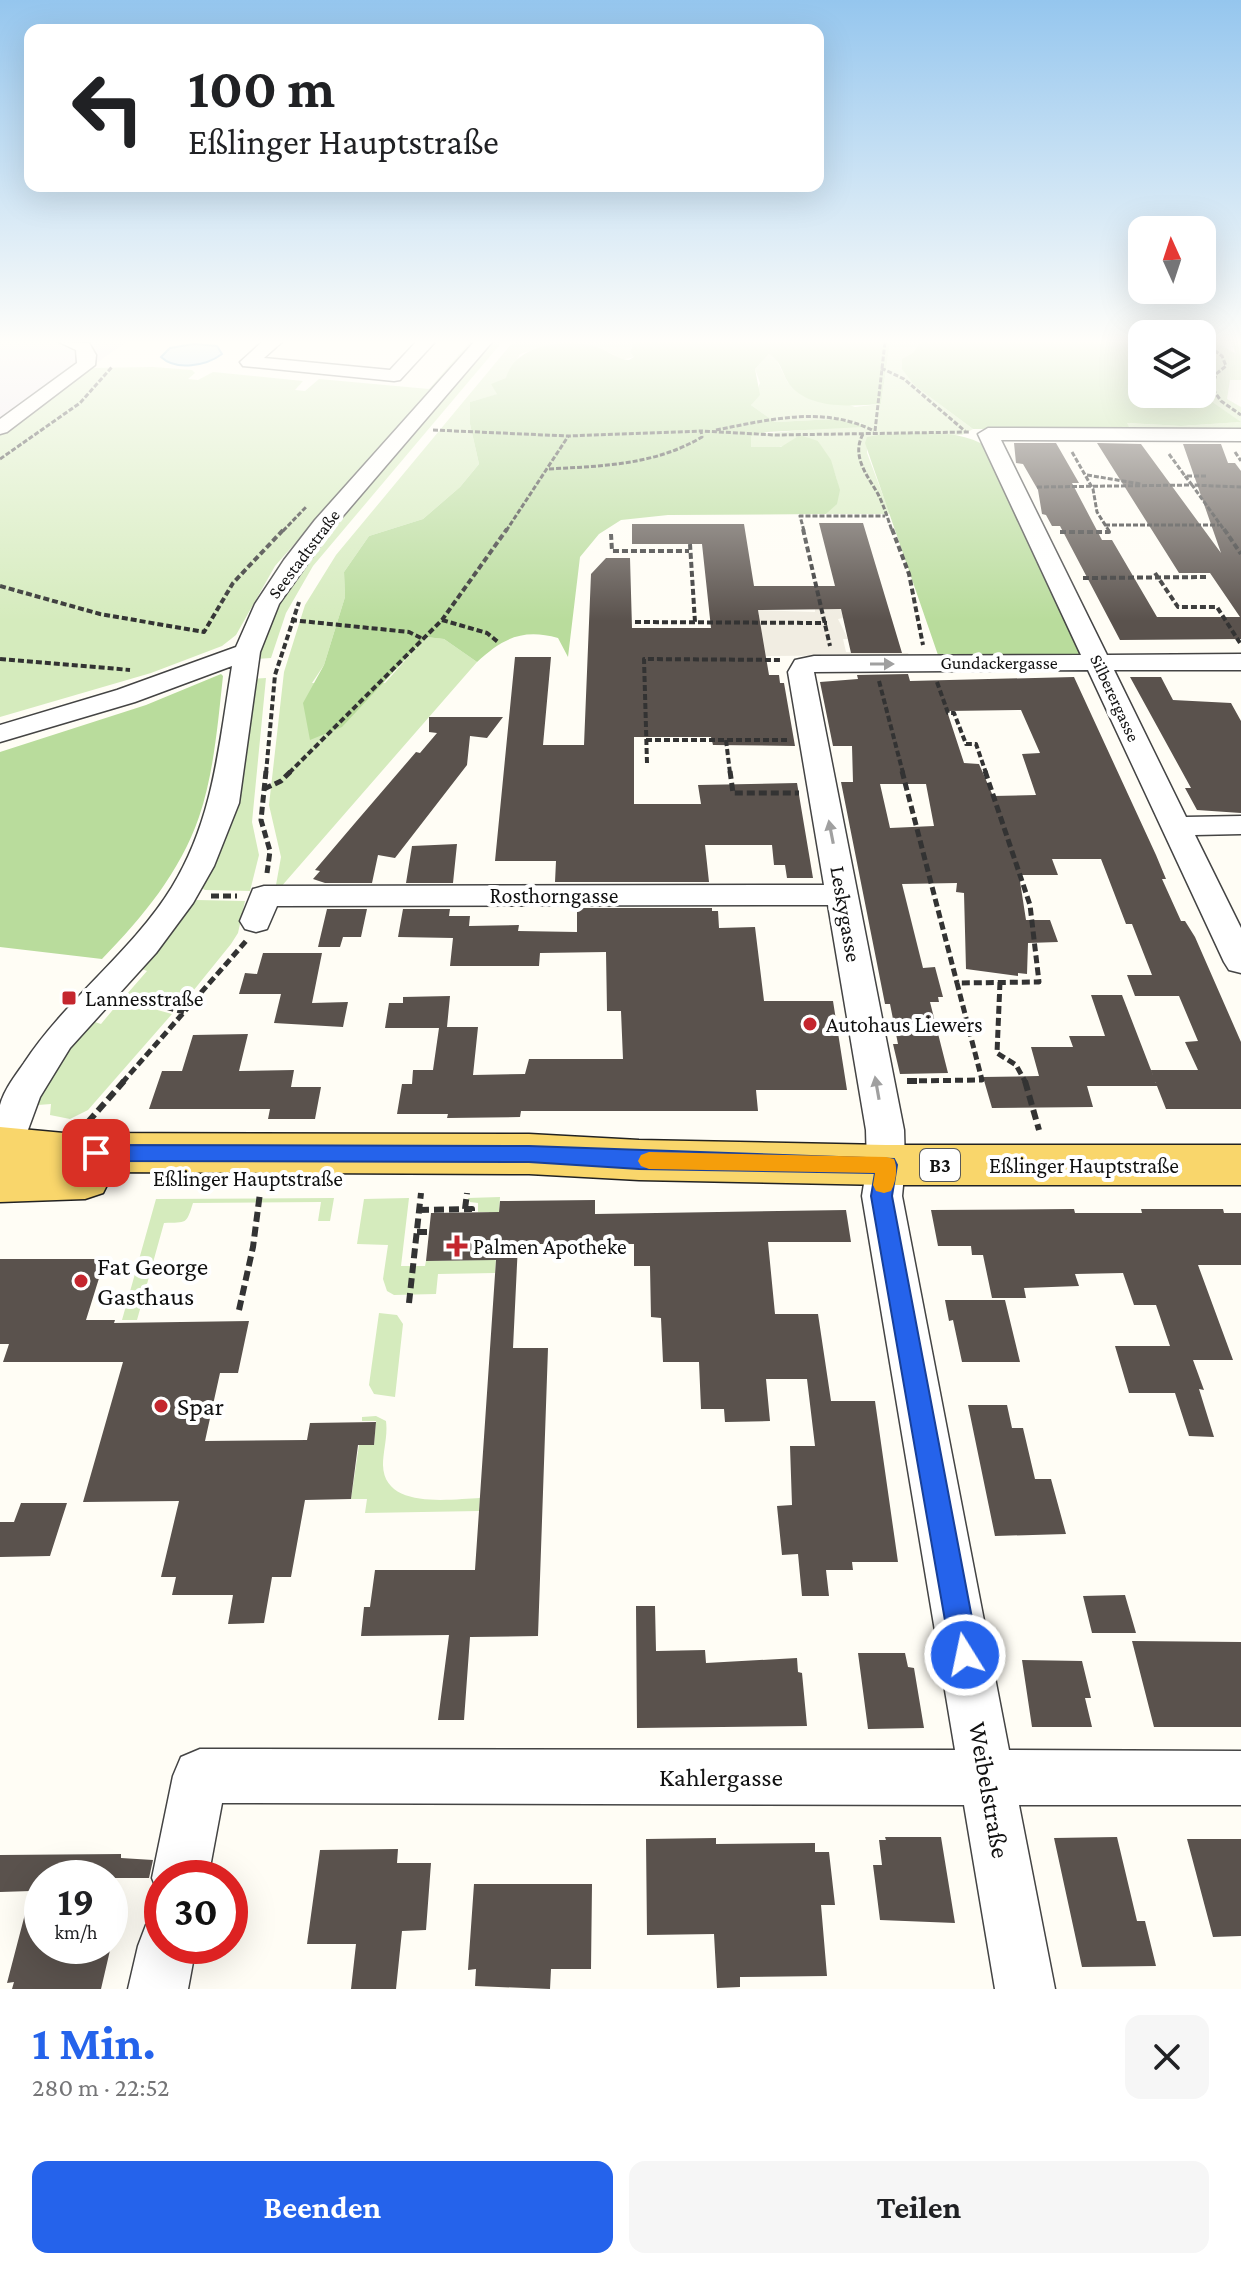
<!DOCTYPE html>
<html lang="de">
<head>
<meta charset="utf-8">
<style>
  body { margin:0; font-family:"Crimson Pro",serif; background:#f6f6f6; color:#202124; height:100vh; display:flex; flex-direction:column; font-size:30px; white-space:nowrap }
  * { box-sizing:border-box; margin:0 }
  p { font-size:26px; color:#757577 }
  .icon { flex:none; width:44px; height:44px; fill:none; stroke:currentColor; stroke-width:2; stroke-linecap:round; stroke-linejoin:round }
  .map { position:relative; height:1989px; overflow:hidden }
  .panel { display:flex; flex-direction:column; background:#fff; flex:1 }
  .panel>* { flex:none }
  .hud { position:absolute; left:24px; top:24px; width:800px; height:168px; border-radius:16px; box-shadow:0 8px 32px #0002; background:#fff; color:#202124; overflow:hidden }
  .needle { width:52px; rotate:357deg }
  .controls { position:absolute; left:1128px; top:216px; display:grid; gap:16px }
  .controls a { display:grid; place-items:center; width:88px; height:88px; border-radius:16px; background:#fff; box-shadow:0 8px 32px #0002; font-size:40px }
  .speed { position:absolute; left:24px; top:1860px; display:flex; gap:16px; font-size:40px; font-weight:700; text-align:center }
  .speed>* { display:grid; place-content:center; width:104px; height:104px; border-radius:50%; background:#fff; box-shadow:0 8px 32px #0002; line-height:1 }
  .speed small { font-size:20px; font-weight:400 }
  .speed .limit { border:12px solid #d22; background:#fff; color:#111 }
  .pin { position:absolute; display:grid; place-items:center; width:68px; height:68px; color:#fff; margin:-34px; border-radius:16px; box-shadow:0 4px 12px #0006 }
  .me { position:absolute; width:88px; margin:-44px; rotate:350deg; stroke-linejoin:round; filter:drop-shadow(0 0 6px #0008) }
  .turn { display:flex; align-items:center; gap:28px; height:168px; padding:0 32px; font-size:36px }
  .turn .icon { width:104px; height:104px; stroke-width:2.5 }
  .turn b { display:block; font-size:56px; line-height:68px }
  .round { display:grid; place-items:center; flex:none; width:84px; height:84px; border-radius:16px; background:#f6f6f6 }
  .overview { display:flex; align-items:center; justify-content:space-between; height:136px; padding:0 32px }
  h1 { font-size:48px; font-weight:700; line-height:60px; color:#2563eb }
  .cta { display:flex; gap:16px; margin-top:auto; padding:16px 32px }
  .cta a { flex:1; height:92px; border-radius:16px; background:#2563eb; color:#fff; font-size:32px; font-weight:700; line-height:92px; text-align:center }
  .cta a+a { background:#f6f6f6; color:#202124 }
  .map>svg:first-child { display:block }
</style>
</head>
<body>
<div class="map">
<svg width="1241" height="1989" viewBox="0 0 1241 1989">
  <rect width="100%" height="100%" fill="#fffdf5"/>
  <path fill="#eee6ef" d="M0,342H126L0,432Z"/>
  <path fill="#d5ebbd" d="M470,342H473L275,566L236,635L222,646L151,673L0,717V432L91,368L153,367L192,370L195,373L188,379L198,380L213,372L303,381L295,390L305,391L319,379L429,389Z
    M491,342H502L313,566L286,613L271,658L256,659L266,626L299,567Z
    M513,342H634L630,352L634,357L621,360C593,337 553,344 520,354L498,394L470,402V424L479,464L460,487L423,519L369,536L344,572L345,597L324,665L312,683H385L426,637L444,639L477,662L280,888L276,885L281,857L269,805L284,672L305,605L336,555Z
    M890,342H920L913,353L915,386L973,429L962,435L867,437V453L890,514H826C851,490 831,465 818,441L766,449L750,447L751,435L864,424L835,419L775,422L751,405L760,383L755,369L769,354L775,357L788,383L855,407L881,404Z
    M1202,342H1217L1236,354L1231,342H1241V380H1230L1227,399L1241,407V430L1130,429L1126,423L1181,426L1240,422L1201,394L1202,374L1209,371L1213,360L1202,350Z
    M266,678L252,822L259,855L250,891L205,890L200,887L251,679Z
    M197,900L245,901L238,933L231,944L185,1001L168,1005L127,994L147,971L139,968L190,901Z
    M121,1000L172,1014L88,1110L70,1119L50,1115L51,1104L38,1105C48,1072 69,1047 92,1021L101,1024Z
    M500,1197L495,1273L438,1274L436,1294L394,1295L387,1291L383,1279L388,1245L357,1244L364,1199L409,1198L401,1266H425L426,1261L485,1260L489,1212H478V1203L470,1202L468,1198Z
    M334,1198L330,1221H318L321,1202L193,1203C186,1225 187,1222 164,1223L137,1320H122L156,1199Z
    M379,1313L397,1315L403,1324L395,1397L374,1394L369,1385Z
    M376,1416L386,1421C388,1436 383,1451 383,1465C384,1510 451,1499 480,1498L479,1511L365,1513L367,1499H351L359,1445H374L376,1421H362V1417Z"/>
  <path fill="#b9dc9c" d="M634,342H890L881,404C853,406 810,410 790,385C782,375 782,361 769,354L755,369L760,395L751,405L775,422L835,419L865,425L863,427L767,432L751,436V447H781L800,435L818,441L831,460L840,490L837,504L826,514L668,515L621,520L599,534L580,557L568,657L558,638C522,628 502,639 477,662L444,639L426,637L342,727L310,740L303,703L324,665L345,597L344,572L369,536L423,519L460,487L479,464L470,424V402L497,394L491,384L506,378C515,344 564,339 594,346C607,349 617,360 629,360L634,357L630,352Z
    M920,342H1142V394H1201L1241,422L1181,426L1127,423L1130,429H973L915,386L902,369V359L913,353Z
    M878,435C916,433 961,427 992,450L997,475L1084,654L938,655L865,443L867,437Z
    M221,674L223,676C218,722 214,773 199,817C180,872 143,917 102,959L0,947V752L146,705Z"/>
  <path fill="#f1ede2" d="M840,606L843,618L838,619L848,639H843L846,652L908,653L909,655L766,656L758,610L815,612V609Z"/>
  <path fill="#b9e0f7" stroke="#3f96cf" stroke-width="2" d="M194,344L217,346L222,354C206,366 176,371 161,357L170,348Z"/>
  <path fill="#5a524d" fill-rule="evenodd" d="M1014,443H1056L1079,483H1072L1102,540H1112L1157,617H1240L1210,573H1179L1097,443L1141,444L1221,553L1183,444H1221L1228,463H1235L1241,471V639L1120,640L1060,526H1052L1046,515L1042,514L1038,490L1023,464L1016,463Z
    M819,523H863L902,653H851L841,609L758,610L769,675H779L780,683H784L795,746L713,745L711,737H634V804H701L698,785L797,783L813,878H787L785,865H774L772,845H705L709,882H555L556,861H495L515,657H551L543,745H584L591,574L606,558H630L632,628H711L702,544H632V524H744L754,586H835Z
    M908,674L910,681L1074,677L1156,855L1166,879H1162L1181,921H1185L1195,937L1241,1042V1109H1166L1157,1086H1087L1093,1107L992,1108L983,1077L1039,1076L1031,1047H1073L1069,1036H1105L1091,995H1122L1156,1083L1151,1070H1198L1185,1042L1198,1041L1179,996H1135L1127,975H1152L1132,924H1126L1101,859H1052L1058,875H1019L1026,920H1050L1058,942L1028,943L1027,974L1018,973V976L966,969L964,893L956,892L957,883L902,884L923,968L935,967L943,997H938L939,1002H930L948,1073L900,1074L893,1044H898L890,1004H885L841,782H853L852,746H833L820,682L858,679L857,675ZM1021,710L1040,753L1022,754L1036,795L993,796L979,764L964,763L947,711ZM880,784H926L934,826L890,828Z
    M1130,677H1161L1173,700L1231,703L1241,721V813L1197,810L1185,788H1191Z
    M429,717H503L487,738L470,736L467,765L395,858L378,855L372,883H325L313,879L320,871L315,870L355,823L416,752L420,753L437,733L429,732Z
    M457,844L453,883H406L412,846Z
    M577,908H712V911H718L719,928L755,927L764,1001H833L847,1090H756L758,1111H521L520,1117L447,1118L448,1114H397L402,1084H412L413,1070H433L439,1028H385L389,1003H403V997L450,996L447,1027H478L473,1075L525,1074L529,1059H623L621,1011H607L606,952L540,953L539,966H450L453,938L398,937L403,909H450L449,916H470L469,926L519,925L518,931L577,932Z
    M327,909H367L361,937H343L340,947H318Z
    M263,953H322L312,1003L348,1002L343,1027L274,1023L281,994H239L245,973L257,974Z
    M248,1034L239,1071L294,1070L291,1087H321L315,1119H268L270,1109H149L162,1071H182L193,1035Z
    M595,1200V1214L846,1210L851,1242H768L775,1314H818L831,1401H875L898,1562H852L853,1570H826L829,1596H802L798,1554L782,1555L777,1506L792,1505L790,1446H815L807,1379H766L770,1421L725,1422L724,1409H701L699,1362H663L661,1318L651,1317L650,1266H634V1244H518L513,1348H548L538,1636L470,1637L464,1720H438L449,1635L361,1636L364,1607H370L375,1570H475L496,1260L426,1261L431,1213L499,1212L500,1201Z
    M1074,1209L1075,1213H1142L1141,1209H1223L1224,1213H1241V1265H1198L1233,1360H1193L1204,1390L1199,1389L1214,1437L1189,1436L1175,1393H1129L1115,1346H1170L1156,1305H1134L1123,1273L1075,1274L1079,1286L1024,1288L1026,1298H992L983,1255H972L971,1246H938L931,1210Z
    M0,1259H105L86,1320H115L114,1323L249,1321L238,1373H220L205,1441L307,1440L310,1423L376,1422L374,1445H358L351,1499L305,1500L291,1577H272L264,1623L228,1624L233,1595H172L176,1577H161L179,1501L83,1502L123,1362H3L9,1344H0Z
    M945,1300H1005L1020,1362H962L953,1320L949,1321Z
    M968,1405H1007L1012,1428H1023L1035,1479H1051L1066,1534L995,1536Z
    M21,1503H67L50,1556L0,1557V1522H14Z
    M1125,1595L1136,1633H1092L1083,1596Z
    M636,1606H655L656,1651L705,1650L706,1663L797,1658L798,1672L802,1673L807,1726L637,1728Z
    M1132,1641L1241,1642V1727H1154Z
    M858,1653H905L908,1667L914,1668L924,1728L868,1729Z
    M1022,1660L1082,1661L1091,1698H1085L1092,1727H1032Z
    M885,1837H941L955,1923L880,1920L873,1865H882L879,1840H886Z
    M1117,1837L1137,1921H1145L1156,1966L1082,1967L1054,1838Z
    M716,1838V1844L815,1843V1852H829L835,1905H821L827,1976L740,1977V1987L717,1988L714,1934L647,1935L646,1839Z
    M1187,1839H1241V1936L1213,1937Z
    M398,1849L397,1863H431L426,1930L402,1931L396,1989H351L356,1944H307L320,1850Z
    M121,1854V1858L153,1860L149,1878H42V1946H111L101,1989H12L14,1982L7,1983L31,1891L0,1892V1855Z
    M474,1884H592L591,1969H551L550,1989L475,1986L476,1969L468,1970Z"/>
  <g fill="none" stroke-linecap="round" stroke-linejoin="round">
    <defs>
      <path id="minor" d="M59,342L89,343L96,355L95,365L7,432L0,434V419L77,363L76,350Z
        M262,342H282L264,358L390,370L416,342H435L400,380L394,381L243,366L240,362Z
        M474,342H492L331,530L279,604L260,652L239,803L214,866L193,903L156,953L70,1048L40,1097L14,1168L0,1172C0,1151 0,1126 0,1105C4,1090 15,1076 24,1063C66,999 132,952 172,887C214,818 219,744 232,666L135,702L0,742V725L117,690L236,647L255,604L284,560L315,520Z
        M988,428L1241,429V441L1001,440L1107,655L1241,654V670H1114L1186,817L1241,816V834L1195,835L1241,928V973L1229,970L1224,962L1088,670L814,672L904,1130L905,1165L902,1196L1009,1750L1241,1751V1805H1019L1055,1989H995L964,1805L222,1803L208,1878H162L160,1898L152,1878L173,1776L181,1757L200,1749L955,1750L862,1196L867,1165L866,1130L828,905L277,906L267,929L256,932L245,929L240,921L253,889L264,886L824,885L788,672L795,660L814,656L1081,655L978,434Z
        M162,1919V1946H196L188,1989H128L138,1946L146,1925Z"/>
      <path id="major" d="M0,1127L64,1133L529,1134L639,1140L886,1145H1241V1185H886L639,1180L529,1174L106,1172L110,1179L103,1193L85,1199L0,1202Z"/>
    </defs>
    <use href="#minor" stroke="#444" stroke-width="3"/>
    <use href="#major" stroke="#222" stroke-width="3"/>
    <path stroke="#333" stroke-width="3" stroke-dasharray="5 2" stroke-linecap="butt" d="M1203,342L1222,356L1226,366L1216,374L1212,388L1221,401L1241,415
      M881,368L904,379L965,431
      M433,430L568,436L702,431
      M716,430C768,420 824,405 874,431
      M875,431L885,342
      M863,434C851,456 867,475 878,494C884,506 888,519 892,531
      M1072,452L1093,489L1097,512L1109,531
      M1235,452L1241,461
      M1169,454L1185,476
      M0,459L80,403L112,367
      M549,469C603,466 655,465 702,437L701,431L775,435L969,432
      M1087,475L1141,484
      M1206,476H1185L1192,485L1241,487
      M1037,487L1192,485L1225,531
      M1105,525H1219
      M283,531L306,507
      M506,531L569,435
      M804,531L800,516H885"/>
    <path stroke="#333" stroke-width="4" stroke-dasharray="6 3" stroke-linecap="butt" d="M803,529L830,646
      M892,529L909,574L923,645
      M1224,529L1241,554
      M1060,532H1109L1107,529
      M611,534L612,551H689
      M690,544L695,622
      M1155,573L1178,607H1217L1240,643
      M1083,578L1209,577
      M0,586L100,614L204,632L233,583L284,529
      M291,620L409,632L423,639
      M442,620L487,633L498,642
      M635,622L827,623
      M0,659L130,670
      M879,681L903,773
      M937,682L948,713H954L966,744H976L986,773
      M646,740H789
      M726,740L730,773
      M647,763L644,659L782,660
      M266,773L275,675L299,602
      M289,773L442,620L507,529"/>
    <path stroke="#333" stroke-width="5" stroke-dasharray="8 4" stroke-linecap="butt" d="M266,771L261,820L270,851L267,873
      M730,771L733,793H799
      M902,771L957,983
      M264,789L281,781L291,771
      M211,896H237
      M1000,982L997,1053L1016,1065L1026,1083
      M131,998L184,1012
      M907,1081L982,1080L957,983L1039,982L1030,905L985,771
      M122,1083L247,940"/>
    <path stroke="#333" stroke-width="6" stroke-dasharray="10 5" stroke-linecap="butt" d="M907,1081H919
      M1025,1081L1039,1130
      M88,1122L124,1081
      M465,1209L467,1193
      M419,1210L472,1209V1212
      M417,1232H429
      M409,1303L421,1193
      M239,1310L253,1247L260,1193"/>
    <use href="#minor" fill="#fff" fill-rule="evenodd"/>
    <use href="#major" fill="#f9d66b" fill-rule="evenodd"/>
  </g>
  <defs><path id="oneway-solid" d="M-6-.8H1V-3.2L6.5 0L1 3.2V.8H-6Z" transform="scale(2)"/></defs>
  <g fill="#a0a0a0">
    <use href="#oneway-solid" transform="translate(882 664)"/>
    <use href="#oneway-solid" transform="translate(831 832) rotate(-101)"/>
    <use href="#oneway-solid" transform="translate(877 1088) rotate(-100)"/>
  </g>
  <linearGradient id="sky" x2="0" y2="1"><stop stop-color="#95c6ee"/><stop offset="0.55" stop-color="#fffefa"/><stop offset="1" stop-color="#fffefa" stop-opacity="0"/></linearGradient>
  <rect width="1241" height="621" fill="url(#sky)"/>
  <path fill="#2563eb" stroke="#184099" stroke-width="2" d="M96,1145L529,1146L894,1159L897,1165L892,1196L979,1655L975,1665L965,1669L955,1665L951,1655L871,1196L875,1173L639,1169L529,1162L96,1161L88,1158L85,1153L88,1147Z"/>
  <path fill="#f59e0b" d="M649,1152L886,1157L894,1159C898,1168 896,1182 891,1191L884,1193L876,1191L873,1185L875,1173L649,1169L641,1166L638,1161L641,1155Z"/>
  <g fill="#c4262e" stroke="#fff" stroke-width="3">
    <rect x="61" y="990" width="16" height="16" rx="4"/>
    <circle cx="810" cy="1024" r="8"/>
    <path d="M453 1234h8v8h8v8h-8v8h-8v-8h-8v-8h8z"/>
    <circle cx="81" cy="1281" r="8"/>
    <circle cx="161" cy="1406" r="8"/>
  </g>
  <g text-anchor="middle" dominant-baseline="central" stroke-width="8" stroke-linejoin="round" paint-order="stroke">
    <g font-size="18" fill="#111" stroke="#fff">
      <text transform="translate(304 554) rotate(-53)">Seestadtstraße</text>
      <text x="999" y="663">Gundackergasse</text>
      <text transform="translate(1115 698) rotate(65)">Silberergasse</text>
    </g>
    <rect fill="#fff" stroke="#585858" stroke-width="2" x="920" y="1149" width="40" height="32" rx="6"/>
    <g font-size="20" font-weight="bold" fill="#111">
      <text x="940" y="1165">B3</text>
    </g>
    <g font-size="22" fill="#111" stroke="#fff">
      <text x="554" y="895">Rosthorngasse</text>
      <text transform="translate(846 914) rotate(80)">Leskygasse</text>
      <text x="1084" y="1165">Eßlinger Hauptstraße</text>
      <text x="248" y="1178">Eßlinger Hauptstraße</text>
    </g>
    <g font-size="22" fill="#111" stroke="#fff" text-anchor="start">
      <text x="85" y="998">Lannesstraße</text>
      <text x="826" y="1024">Autohaus Liewers</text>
      <text x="473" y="1246">Palmen Apotheke</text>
    </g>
    <g font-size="26" fill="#111" stroke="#fff" text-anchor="start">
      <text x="97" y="1266">Fat George<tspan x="97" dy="30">Gasthaus</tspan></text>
      <text x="177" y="1406">Spar</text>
    </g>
    <g font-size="26" fill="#111" stroke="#fff">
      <text x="721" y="1777">Kahlergasse</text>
      <text transform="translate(989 1790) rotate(80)">Weibelstraße</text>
    </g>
  </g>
</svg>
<div class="controls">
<a><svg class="needle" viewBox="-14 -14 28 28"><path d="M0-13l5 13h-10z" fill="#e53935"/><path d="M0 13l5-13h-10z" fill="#757577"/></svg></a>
<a><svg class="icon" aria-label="layers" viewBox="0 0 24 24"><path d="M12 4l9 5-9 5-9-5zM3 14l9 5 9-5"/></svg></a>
</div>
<div class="speed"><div>19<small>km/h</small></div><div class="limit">30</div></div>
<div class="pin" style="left:96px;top:1153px;background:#d93025"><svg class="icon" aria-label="arrive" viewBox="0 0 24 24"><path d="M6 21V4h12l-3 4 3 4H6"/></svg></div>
<svg class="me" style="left:965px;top:1655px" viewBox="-20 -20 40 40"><circle r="17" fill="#2563eb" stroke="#fff" stroke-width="3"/><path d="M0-11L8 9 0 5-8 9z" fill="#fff"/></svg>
<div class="hud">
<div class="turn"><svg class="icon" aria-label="left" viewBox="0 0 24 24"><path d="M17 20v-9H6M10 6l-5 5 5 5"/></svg><div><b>100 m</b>Eßlinger Hauptstraße</div></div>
</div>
</div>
<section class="panel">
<div class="overview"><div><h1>1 Min.</h1><p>280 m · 22:52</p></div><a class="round"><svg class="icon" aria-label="close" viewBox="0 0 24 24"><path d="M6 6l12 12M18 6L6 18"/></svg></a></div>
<div class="cta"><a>Beenden</a><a>Teilen</a></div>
</section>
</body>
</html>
